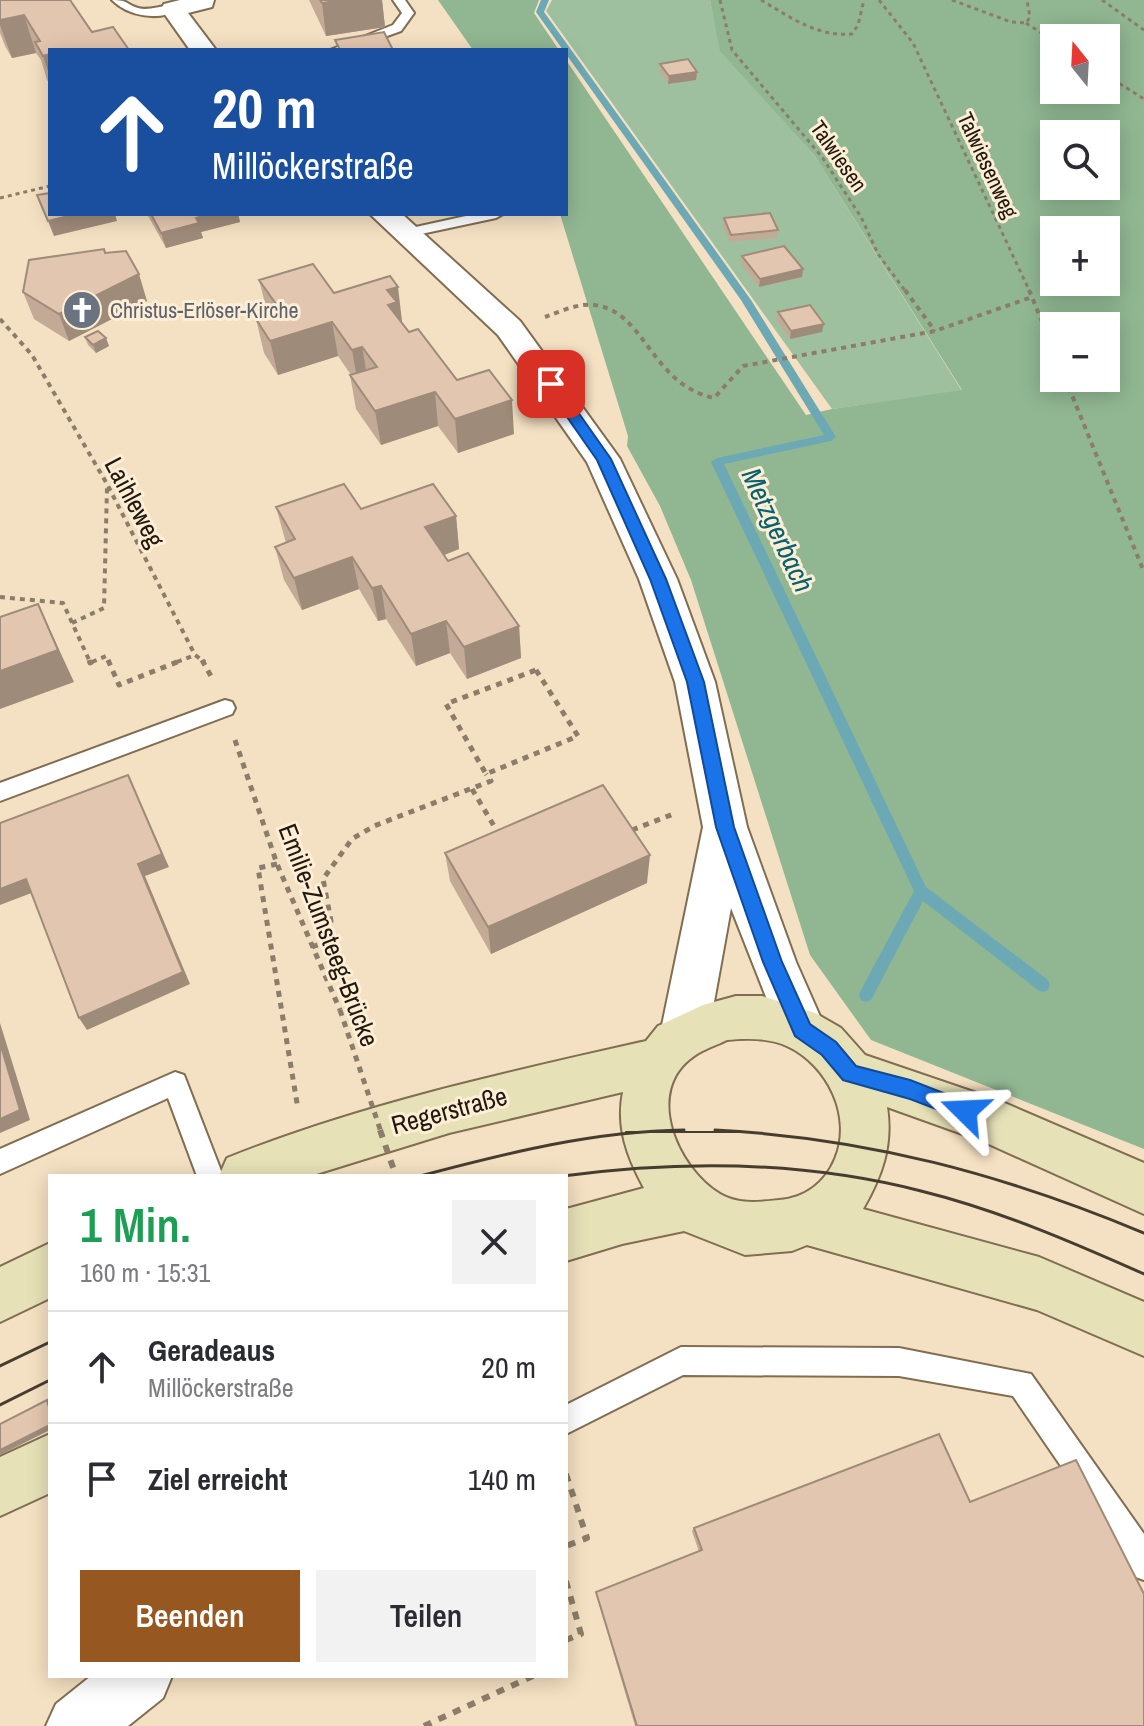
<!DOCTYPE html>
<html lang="de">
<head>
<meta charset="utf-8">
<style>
  body { margin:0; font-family:"Archivo Narrow",sans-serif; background:#f2f2f3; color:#2b2b33; height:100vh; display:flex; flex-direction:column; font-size:30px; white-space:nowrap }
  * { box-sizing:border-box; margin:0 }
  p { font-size:26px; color:#7c7c81 }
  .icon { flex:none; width:44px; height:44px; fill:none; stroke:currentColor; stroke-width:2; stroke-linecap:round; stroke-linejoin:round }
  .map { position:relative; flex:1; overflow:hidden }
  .panel { position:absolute; left:48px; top:1174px; width:520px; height:504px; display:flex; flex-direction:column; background:#fff; border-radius:0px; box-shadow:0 4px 20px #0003 }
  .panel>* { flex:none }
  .hud { position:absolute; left:48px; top:48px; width:520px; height:168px; border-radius:0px; box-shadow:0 4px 20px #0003; background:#1a4fa0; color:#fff; overflow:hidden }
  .needle { width:52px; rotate:342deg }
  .fabs { position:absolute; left:1040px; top:24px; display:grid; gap:16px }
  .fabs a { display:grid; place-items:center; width:80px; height:80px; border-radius:0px; background:#fff; box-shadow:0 4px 20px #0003; font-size:40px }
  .pin { position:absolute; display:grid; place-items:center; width:68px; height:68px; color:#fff; margin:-34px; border-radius:16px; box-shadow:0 4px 12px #0006 }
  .me { position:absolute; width:88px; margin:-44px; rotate:291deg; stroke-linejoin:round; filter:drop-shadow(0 0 6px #0008) }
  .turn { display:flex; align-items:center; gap:28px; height:168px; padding:0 32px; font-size:36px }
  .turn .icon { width:104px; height:104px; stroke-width:2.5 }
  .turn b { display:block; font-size:56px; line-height:68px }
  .round { display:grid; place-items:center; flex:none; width:84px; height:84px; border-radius:0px; background:#f2f2f3 }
  .summary { display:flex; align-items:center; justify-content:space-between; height:136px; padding:0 32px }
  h1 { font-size:48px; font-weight:600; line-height:60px; color:#1e9e55 }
  .button { display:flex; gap:16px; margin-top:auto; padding:16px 32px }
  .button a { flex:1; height:92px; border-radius:0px; background:#975720; color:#fff; font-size:32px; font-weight:600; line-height:92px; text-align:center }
  .button a+a { background:#f2f2f3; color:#2b2b33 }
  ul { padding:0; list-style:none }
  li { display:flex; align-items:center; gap:24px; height:112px; padding:0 32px; border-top:2px solid #e1e1e2 }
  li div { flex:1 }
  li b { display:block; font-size:30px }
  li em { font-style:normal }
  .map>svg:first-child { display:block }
</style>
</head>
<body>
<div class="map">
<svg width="1144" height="1726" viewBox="0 0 1144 1726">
  <rect width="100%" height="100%" fill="#f4e0c2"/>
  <path fill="#9ec09f" d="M552,0H710L721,51L814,155L962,391L832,409L546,11Z"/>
  <path fill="#91b792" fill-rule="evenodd" d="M438,0H539L534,13L559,50H473Z
    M710,0H1144V1149L871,1040L810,955L691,580L660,506L627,446L628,436L560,214H566V60L806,415L832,409L962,390L814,155L720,51ZM1054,38H1106V90H1054ZM1054,134H1106V186H1054ZM1054,230H1106V282H1054ZM1054,326H1106V378H1054Z"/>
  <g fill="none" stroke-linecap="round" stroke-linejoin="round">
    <path fill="#6ca9b5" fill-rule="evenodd" d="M541,0H549L544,12L751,300L836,437L831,441L724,464L926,887L1048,980L1050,985L1048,990L1043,992L1038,990L923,901L871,1000L866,1002L861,1000L859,995L861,990L914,891L711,462L717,458L824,435L741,300L566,54V50H563L536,12Z"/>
    <defs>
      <path id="lane" d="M112,0C129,0 125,4 138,8C152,12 167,1 179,9C159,22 128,16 112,0Z
        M393,0H405L414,13L401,31L348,50H330L393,25L402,13Z
        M475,214H503L496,218L407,237L400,233L402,230Z
        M225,700L232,702L235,708L232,714L0,801V783Z
        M175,1072L184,1075L223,1176H197L168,1098L0,1174V1149Z
        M681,1347L899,1348L1031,1374L1144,1534V1580L1133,1576L1124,1558L1013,1396L899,1376L683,1375L566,1434V1405Z"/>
      <path id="street" d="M180,0H214L212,7L188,13L216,50H190L161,9L164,4Z
        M370,214H402L520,321L620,459L677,579L715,682L747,827L796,962L826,1030L819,1045L802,1052L785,1045L731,908L708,1035L701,1050L684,1057L667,1050L660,1035L703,827L675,682L639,579L587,462L498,335Z
        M91,1676H172L163,1698L128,1726H46L56,1704Z"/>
      <path id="secondary" d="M736,996H762L815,1013L841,1028L865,1055L1000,1101L1144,1163V1214L982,1141L887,1107C893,1146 882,1176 863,1209L1039,1257L1144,1302V1356L1037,1310L807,1245L792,1251L745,1255L684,1231L622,1244L566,1261V1209L644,1188C627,1157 616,1127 623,1092L449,1133L310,1176H219L227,1158C362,1104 504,1073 646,1041L658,1026L703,1005ZM727,1040C746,1038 770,1038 787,1046C828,1065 853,1117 835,1159C825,1183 805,1198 779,1200C759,1202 739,1205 720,1194C677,1168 643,1091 694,1056C704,1049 717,1045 727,1040Z
        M50,1243V1298L0,1322V1267Z
        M50,1434V1493L0,1516V1457Z"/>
    </defs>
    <use href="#lane" stroke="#806e53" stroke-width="4"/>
    <use href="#street" stroke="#806e53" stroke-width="4"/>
    <use href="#secondary" stroke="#806e53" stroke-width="4"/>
    <path stroke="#8b7d69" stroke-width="3" stroke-dasharray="4 4" stroke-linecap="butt" d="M720,0L732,50L822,157L861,217L878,254L906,292
      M761,0C790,17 817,37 852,34L858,25L864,0
      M879,0L913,43L1030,292
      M952,0L1011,22L1026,23L1030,17L1027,0
      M1102,0L1144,30
      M1026,23L1054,41
      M1106,75L1144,99
      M0,198L50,186"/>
    <path stroke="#8b7d69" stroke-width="4" stroke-dasharray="5 5" stroke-linecap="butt" d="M905,290L935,331
      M1029,290L1054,351
      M545,317C560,312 577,303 594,305C646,311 650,384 714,398L743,366L935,331L1032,297
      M0,319L32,355L107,484L195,655L205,662
      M1065,378L1144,572
      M0,597L63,603L90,662
      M72,623L104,608L107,488
      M92,662L106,656L109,662
      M177,662L195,655"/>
    <path stroke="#8b7d69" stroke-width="5" stroke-dasharray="6 6" stroke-linecap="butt" d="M89,660L90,663L96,660
      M108,660L119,685L182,660
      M202,660L212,678
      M536,670L578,736L486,774L446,704Z
      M235,740L277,864L340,1010
      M472,789L500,836
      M632,830L676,813
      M277,864L258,868L298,1109
      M312,947L328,941L331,921L323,879L352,839L374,826L491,781L486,774"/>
    <path stroke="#8b7d69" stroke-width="6" stroke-dasharray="8 8" stroke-linecap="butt" d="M566,1474L587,1538L566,1546
      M566,1581L581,1634L566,1640
      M424,1726L533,1676"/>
    <use href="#lane" fill="#fff" fill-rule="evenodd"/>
    <use href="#street" fill="#fff" fill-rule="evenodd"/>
    <use href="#secondary" fill="#e7e1b8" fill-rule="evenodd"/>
    <path stroke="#473d2f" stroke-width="2" d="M626,1132H750"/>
    <path stroke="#473d2f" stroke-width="3" d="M715,1130C868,1138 1002,1174 1144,1233
      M420,1176C507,1153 594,1131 684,1130
      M563,1176C682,1160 804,1161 921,1191C998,1210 1072,1242 1144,1274
      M0,1366L50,1342
      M0,1405L50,1380"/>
    <path stroke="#8b7d69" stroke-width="5" stroke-dasharray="6 6" stroke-linecap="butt" d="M340,1010L381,1132"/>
    <path stroke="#8b7d69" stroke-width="6" stroke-dasharray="8 8" stroke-linecap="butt" d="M380,1130L396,1176"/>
  </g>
  <path fill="#c3aa96" d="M0,0H70L50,50V85L47,80L41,60L36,53L12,58L5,46L0,33Z
    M309,0H382L385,27L326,36Z
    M660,64L697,72L696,80L668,84L660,71Z
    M147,214H238L240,222L201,232L203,238L166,248Z
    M724,218L778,230L777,238L730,242L723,226Z
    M105,253L147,301L69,341L34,319L23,292Z
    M742,256L802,277L759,287L741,264Z
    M259,280L334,293L402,321H401L409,332L514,434L458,453L438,426L381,445L356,409L350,375H351L338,356L278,375L264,353L256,319L268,315Z
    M778,312L822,332L790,339L776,320Z
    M85,337L109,346L96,353L88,345Z
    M276,507L361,509L456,516L459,549L444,555L448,561L519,626L521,658L467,679L450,653L416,666L386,619L378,621L359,589L302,610L284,580L275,547L286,543Z
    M445,853L647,883L491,954L450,881Z
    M970,1502L1144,1726H635L596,1594V1592L699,1552L692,1531L694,1528Z"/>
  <path fill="#9f8b7a" d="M344,0H382L385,27L326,36L322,3Z
    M24,15L36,53L12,58L0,25V20Z
    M50,54V77L43,56Z
    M697,72L696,80L668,84L669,76Z
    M77,214H115L117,221L54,236L48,221Z
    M209,214H238L240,222L201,232L203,238L166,248L161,233L196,218Z
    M803,269L802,277L759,287L760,279Z
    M139,274L147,301L69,341L59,314Z
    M398,287L402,321L399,322L392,339L387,290Z
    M332,322L338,356L278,375L270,341Z
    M824,324L822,332L790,339L791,331Z
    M106,338L109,346L96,353L93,345Z
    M362,347L368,381L358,384L352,350Z
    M435,392L438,426L381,445L375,411Z
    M512,400L514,434L458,453L455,419Z
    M456,516L459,549L429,561L425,527Z
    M352,557L359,589L302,610L294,578Z
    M381,586L386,619L378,621L372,588Z
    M38,604L74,682L0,709V671Z
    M446,621L450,653L416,666L411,634Z
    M519,626L521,658L467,679L464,647Z
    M128,775L169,867L145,876L190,984L87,1030L79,1018L138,864Z
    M650,855L647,883L491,954L488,927Z
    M26,879L34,892L0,905V889Z
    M0,1023L30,1120L0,1133Z
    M50,1425V1430L0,1455V1450Z"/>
  <path fill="#e3c6af" stroke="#9f8b7a" stroke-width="2" d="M0,0H70L92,32L113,27L129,50H75L74,49L50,50V54L43,56L35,42L40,41L24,15L0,20Z
    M320,0H344L322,3Z
    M384,32L393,50H340L335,40Z
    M688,59L697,72L669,76L660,64Z
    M50,193V214H77L48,221L37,195Z
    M770,213L778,230L731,235L724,218Z
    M151,214H209L196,218L199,223L161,233Z
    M784,246L803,269L760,279L742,256Z
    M104,249L105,253L126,251L139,274L59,314L23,292L29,260Z
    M313,264L334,293L390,276L398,287L387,290L397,302L388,305L409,332L418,329L457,380L489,370L512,400L455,419L435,392L375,411L350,375L377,367L362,347L352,350L332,322L270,341L256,319L281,311L259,280Z
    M810,305L824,324L791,331L778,312Z
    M98,331L106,338L93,345L85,337Z
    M344,484L361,509L433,484L456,516L425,527L448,561L468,553L519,626L464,647L446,621L411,634L381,586L372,588L352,557L294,578L275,547L295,539L276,507Z
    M38,604L58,650L0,671V617Z
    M128,775L162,854L138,864L183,972L79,1018L26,879L0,889V823Z
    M603,785L650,855L488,927L445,853Z
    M0,1043L20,1110L0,1119Z
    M47,1400L50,1411V1425L0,1450V1424Z
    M939,1434L970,1502L1076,1460L1144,1594V1726H637L596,1592L702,1550L694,1528Z"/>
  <path fill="#1a73e8" stroke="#114b97" stroke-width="2" d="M551,380L556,381L611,459L666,579L704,682L734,827L782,962L810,1024L836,1042L856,1066L910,1080L972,1104L975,1111L972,1117L965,1120L910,1099L843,1080L822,1055L795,1036L763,962L716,827L687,682L650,579L597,460L544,384Z"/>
  <defs>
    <symbol id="church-disc" viewBox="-11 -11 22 22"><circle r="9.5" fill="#6b7280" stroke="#feeed6"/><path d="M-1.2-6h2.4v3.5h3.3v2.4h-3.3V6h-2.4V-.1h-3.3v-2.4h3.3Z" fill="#fff"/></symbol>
  </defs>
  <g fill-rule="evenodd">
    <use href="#church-disc" x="60" y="288" width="44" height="44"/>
  </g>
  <g text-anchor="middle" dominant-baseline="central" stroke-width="6" stroke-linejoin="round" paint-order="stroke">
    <g font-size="22" fill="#21190e" stroke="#feeed6">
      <text transform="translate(839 156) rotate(55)">Talwiesen</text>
      <text transform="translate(988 165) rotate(65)">Talwiesenweg</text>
    </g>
    <g font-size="22" fill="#5b616d" stroke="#feeed6" text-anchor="start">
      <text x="110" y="310">Christus-Erlöser-Kirche</text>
    </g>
    <g font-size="26" fill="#21190e" stroke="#feeed6">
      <text transform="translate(135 502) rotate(62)">Laihleweg</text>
      <text transform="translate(329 935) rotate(69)">Emilie-Zumsteeg-Brücke</text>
      <text transform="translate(449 1110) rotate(-15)">Regerstraße</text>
    </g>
    <g font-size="28" font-style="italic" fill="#08616e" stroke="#feeed6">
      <text transform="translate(778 530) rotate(65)">Metzgerbach</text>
    </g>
  </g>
</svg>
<div class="fabs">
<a><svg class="needle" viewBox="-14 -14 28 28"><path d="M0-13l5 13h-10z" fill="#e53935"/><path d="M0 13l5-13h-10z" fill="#7c7c81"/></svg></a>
<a><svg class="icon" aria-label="search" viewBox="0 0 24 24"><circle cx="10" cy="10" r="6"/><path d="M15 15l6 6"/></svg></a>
<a>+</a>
<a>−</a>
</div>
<div class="pin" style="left:551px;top:384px;background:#d93025"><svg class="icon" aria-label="arrive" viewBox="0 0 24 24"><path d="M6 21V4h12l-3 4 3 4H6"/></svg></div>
<svg class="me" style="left:965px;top:1111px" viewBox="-20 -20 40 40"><path d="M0-17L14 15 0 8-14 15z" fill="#1a73e8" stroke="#fff" stroke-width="4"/></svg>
<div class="hud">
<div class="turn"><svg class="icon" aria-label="ahead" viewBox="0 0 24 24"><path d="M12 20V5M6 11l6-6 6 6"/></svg><div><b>20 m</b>Millöckerstraße</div></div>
</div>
<section class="panel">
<div class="summary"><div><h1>1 Min.</h1><p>160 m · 15:31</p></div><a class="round"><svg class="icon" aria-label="close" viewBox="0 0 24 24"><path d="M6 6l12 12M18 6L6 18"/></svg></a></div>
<ul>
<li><svg class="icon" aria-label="ahead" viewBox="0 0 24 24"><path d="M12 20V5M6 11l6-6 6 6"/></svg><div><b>Geradeaus</b><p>Millöckerstraße</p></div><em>20 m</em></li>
<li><svg class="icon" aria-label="arrive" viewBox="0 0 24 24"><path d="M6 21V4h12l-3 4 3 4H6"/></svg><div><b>Ziel erreicht</b></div><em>140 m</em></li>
</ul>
<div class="button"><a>Beenden</a><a>Teilen</a></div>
</section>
</div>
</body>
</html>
